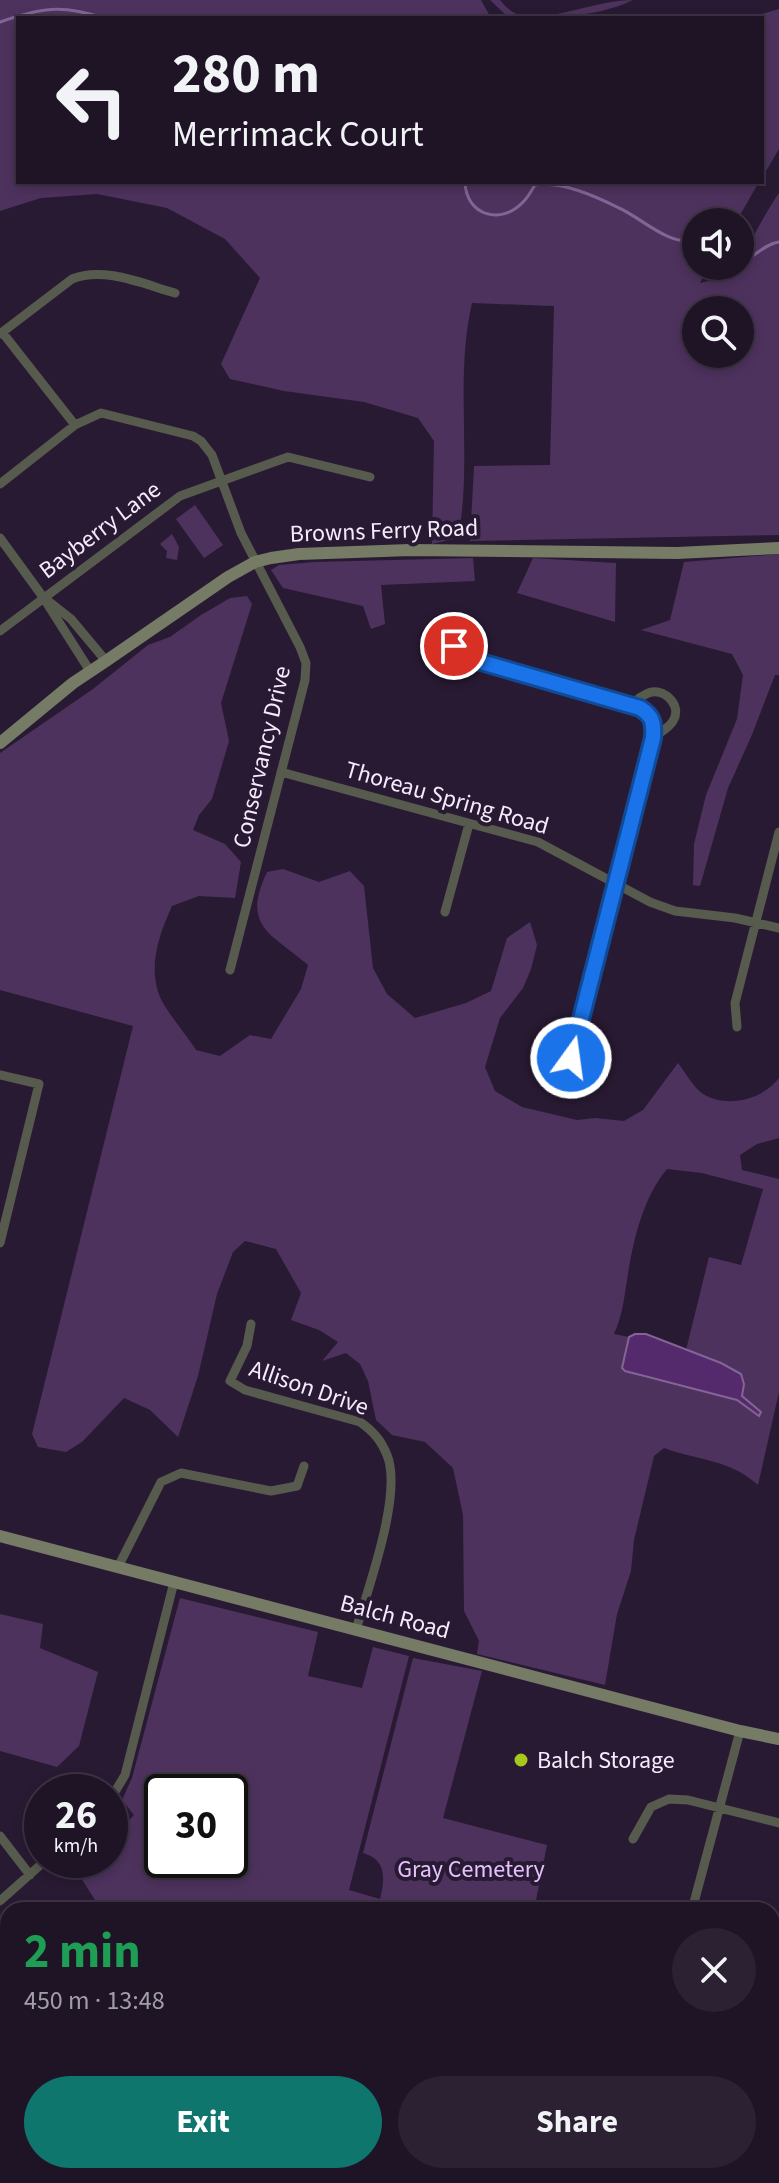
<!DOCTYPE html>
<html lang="en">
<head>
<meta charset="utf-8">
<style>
  body { margin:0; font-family:"Source Sans 3",sans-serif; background:#2c2132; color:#f1f3f6; height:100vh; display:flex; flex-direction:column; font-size:30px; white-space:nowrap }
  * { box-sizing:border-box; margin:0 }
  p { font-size:26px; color:#a19ea7 }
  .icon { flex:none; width:44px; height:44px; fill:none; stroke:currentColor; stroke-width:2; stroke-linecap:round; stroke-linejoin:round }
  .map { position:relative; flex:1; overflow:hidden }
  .sheet { position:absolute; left:0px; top:1902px; width:780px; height:282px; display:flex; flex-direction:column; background:#1f1426; border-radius:24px 24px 0 0; box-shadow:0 4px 12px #0003,0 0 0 2px #3c3343 }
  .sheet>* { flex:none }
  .guide { position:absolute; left:16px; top:16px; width:748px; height:168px; border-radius:0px; box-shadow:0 4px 12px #0003,0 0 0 2px #3c3343; background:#1f1426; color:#f1f3f6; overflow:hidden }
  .controls { position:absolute; left:682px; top:208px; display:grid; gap:16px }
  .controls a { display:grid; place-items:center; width:72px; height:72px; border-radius:50%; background:#1f1426; box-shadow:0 4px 12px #0003,0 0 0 2px #3c3343; font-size:40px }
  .speed { position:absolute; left:24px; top:1774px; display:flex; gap:16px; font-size:40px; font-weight:700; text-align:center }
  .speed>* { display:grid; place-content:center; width:104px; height:104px; border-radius:50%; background:#1f1426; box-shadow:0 4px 12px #0003,0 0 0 2px #3c3343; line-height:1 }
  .speed small { font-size:20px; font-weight:400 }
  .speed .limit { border:4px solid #111; border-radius:12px; background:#fff; color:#111 }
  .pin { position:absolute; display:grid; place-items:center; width:68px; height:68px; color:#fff; margin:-34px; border:4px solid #fff; border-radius:50%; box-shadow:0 2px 8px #0007 }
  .me { position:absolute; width:88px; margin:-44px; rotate:14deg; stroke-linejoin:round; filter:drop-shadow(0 0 6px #0008) }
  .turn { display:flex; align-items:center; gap:28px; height:168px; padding:0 24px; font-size:36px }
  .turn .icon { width:104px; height:104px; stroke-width:2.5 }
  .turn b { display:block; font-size:56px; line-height:68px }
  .round { display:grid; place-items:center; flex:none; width:84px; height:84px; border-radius:42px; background:#2c2132 }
  .headline { display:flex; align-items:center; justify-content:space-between; height:136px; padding:0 24px }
  h1 { font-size:48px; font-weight:700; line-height:60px; color:#1e9e55 }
  .primary-button { display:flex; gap:16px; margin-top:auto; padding:16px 24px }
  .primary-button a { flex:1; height:92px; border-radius:48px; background:#0f766e; color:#fff; font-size:32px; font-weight:700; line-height:92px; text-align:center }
  .primary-button a+a { background:#2c2132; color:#f1f3f6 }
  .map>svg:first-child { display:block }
</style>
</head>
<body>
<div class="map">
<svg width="779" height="2183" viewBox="0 0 779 2183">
  <rect width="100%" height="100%" fill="#291a33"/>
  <path fill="#4d325d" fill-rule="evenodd" d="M0,0H481L491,18H18V182H759L736,222H696V266H709L700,283L727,276L734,266H740C740,258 772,202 779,193V535L470,541L474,466L550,465L554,306L472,303C454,381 473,460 458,538L432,544L434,441L418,418L364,402L284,391L230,379L221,364L260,278L225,239L167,208L97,194L41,198L0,211ZM740,310V354H696V310Z
    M490,0H500C507,9 515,15 526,16C555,20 598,0 633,0C596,18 549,18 509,18Z
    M779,9V149L762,178V18H748Z
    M195,505L223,545L204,558L176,519Z
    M172,534L179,547L177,560L166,558L167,551L160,544Z
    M779,554V675H775L751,737L728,788L700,886L693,885L694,844L706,795L737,719L743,675L732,654L641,630L670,620L684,562Z
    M473,558L475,581L381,585L385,624L371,629L363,606L283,588L271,570L279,565L315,562Z
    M533,558L616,563L615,622L517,593Z
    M247,596L252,604L221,703L229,741L212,799L199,815L193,830L225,844L241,862L235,898L199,896L172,906C160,933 149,961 158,992C163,1008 186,1034 196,1050L220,1056L250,1035L271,1039L301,989L308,965C271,933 241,927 267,872L283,869L319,882L350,871L364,886L373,968L387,994L415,1018L466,1003L491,991L507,938L530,922L537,945L531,969L523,988L500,1018L485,1067L495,1091L522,1107L577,1120L595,1118L624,1121L643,1110L678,1063C685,1072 694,1088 703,1094C728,1109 763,1099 779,1078V1138L757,1144L740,1155L742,1170L779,1179V1392L758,1485C729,1459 699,1461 664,1448L654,1456L634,1540L631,1571L617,1614L605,1685L477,1654L479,1641L464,1611L463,1515L453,1468L425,1442L392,1435L376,1420L368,1381L360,1364L346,1353L322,1361L338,1342L319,1330L291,1320L301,1293L276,1249L245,1241L233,1252L217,1294L198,1376L178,1437L150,1410L124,1398L82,1442L66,1452L38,1447L32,1434L133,1026L0,990V753L93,689L148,645L170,637L201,615L230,598ZM667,1169L702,1173L763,1189L741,1265L709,1257L686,1350L721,1363L744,1384L742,1395L760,1412L758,1415L737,1400L639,1376L622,1368L629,1337L614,1334C622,1317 624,1299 627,1280C633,1242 642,1199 667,1169Z
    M180,1598L318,1632L308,1676L362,1688L373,1647L409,1656L349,1890L380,1899C385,1879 387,1860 363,1853L413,1658L482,1671L443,1818L547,1845L534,1910H427L418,1908L417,1910H98L100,1908L78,1873L90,1860H110V1840L134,1815L122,1800L132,1778ZM162,1792H230V1860H162Z
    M0,1614L43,1624L40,1648L98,1672L79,1746L57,1767L0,1751Z
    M8,1985V2050L0,2049V1987Z
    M0,2100L8,2102V2176H349L347,2183H0Z"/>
  <path fill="#542a6c" stroke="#846497" stroke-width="2" d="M635,1334H646L721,1363L741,1374L744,1384L742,1396L761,1412L759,1416L737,1400L625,1371L622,1368L629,1337Z
    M0,2049L8,2050V2102L0,2100Z"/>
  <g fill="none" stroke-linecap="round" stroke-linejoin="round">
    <path stroke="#846497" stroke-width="3" d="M0,22C40,8 62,4 103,18
      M465,182C466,216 502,226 524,201C528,197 532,190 535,185C562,181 595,196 619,208C640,217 669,246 693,240L696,233
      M704,222L714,214L723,222
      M740,260L743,262C755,256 765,244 779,242
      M139,2176L151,2183
      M179,2183L192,2177"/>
    <path stroke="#575b4d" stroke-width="9" d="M2,332L75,425
      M0,334L72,279C104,266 143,284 175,293
      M0,484L75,425L101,413L193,436L201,441L212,455L241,533L300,647L306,663L305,680L230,970
      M0,538L43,597L90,671
      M47,600L71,619L106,661
      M0,631L180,496L288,457L370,477
      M454,646L474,660L640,708C653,716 654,723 653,738L571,1058
      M630,705C636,701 644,693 652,692C667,690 682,707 673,721C669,728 659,733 653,738
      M281,772L538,842L650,902L675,911L735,918L779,928
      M445,912L469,824
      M737,1027L735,1003L779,832
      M0,1075L39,1084L0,1243
      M251,1324L247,1346L230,1381L245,1390L360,1422C373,1431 381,1440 387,1455C403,1494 368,1588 356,1630
      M118,1567L161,1482L181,1473L271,1491L297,1486L304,1466
      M110,1800L125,1775L174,1582
      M0,1836L30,1875
      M633,1839L651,1807L669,1799L688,1800L779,1823
      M0,1901L46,1860
      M692,1910L740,1731
      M772,2019L779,2021
      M772,2159L779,2161
      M412,2177V2176
      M619,2183L621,2176
      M737,2183L739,2176"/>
    <path stroke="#757b65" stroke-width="12" d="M0,743L73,683L106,661L228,577L255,562L271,558L299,554L410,550L677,553L779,548
      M0,1536L740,1731L779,1739"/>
  </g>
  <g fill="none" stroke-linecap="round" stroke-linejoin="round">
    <defs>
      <path id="route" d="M454,646L474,660L640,708C653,716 654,723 653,738L571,1058"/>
    </defs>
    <use href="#route" stroke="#114b97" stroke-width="20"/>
    <use href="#route" stroke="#1a73e8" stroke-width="14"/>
  </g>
  <circle fill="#a8c71c" stroke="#291a33" stroke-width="3" cx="521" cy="1760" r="8"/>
  <g text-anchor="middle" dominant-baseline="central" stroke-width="8" stroke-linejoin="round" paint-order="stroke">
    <g font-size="24" fill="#f5ebfc" stroke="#291a33">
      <text transform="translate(100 530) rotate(-37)">Bayberry Lane</text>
      <text transform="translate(384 531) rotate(-2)">Browns Ferry Road</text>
      <text transform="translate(262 757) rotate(-77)">Conservancy Drive</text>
      <text transform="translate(447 798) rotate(16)">Thoreau Spring Road</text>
      <text transform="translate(309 1388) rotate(19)">Allison Drive</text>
      <text transform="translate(395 1617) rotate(15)">Balch Road</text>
    </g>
    <g font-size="24" fill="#f5ebfc" stroke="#291a33" text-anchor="start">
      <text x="537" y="1760">Balch Storage</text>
    </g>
    <g font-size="24" fill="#e5c2fd" stroke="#291a33">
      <text x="471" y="1869">Gray Cemetery</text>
    </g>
  </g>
</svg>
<div class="controls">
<a><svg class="icon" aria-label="sound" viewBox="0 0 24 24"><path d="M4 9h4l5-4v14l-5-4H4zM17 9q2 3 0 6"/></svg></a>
<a><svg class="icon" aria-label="search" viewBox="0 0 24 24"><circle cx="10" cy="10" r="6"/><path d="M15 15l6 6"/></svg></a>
</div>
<div class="speed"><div>26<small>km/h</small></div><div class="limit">30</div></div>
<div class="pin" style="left:454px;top:646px;background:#d93025"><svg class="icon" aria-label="arrive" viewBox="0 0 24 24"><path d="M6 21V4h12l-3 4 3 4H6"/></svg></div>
<svg class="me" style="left:571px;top:1058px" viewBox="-20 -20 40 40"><circle r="17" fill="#1a73e8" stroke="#fff" stroke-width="3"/><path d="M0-11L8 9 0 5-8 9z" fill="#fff"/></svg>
<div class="guide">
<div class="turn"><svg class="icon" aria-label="left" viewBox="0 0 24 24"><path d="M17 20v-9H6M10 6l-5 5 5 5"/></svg><div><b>280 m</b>Merrimack Court</div></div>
</div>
<section class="sheet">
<div class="headline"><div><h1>2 min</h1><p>450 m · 13:48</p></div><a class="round"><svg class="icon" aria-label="close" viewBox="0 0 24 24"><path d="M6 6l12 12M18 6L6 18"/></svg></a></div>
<div class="primary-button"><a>Exit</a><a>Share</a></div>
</section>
</div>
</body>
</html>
